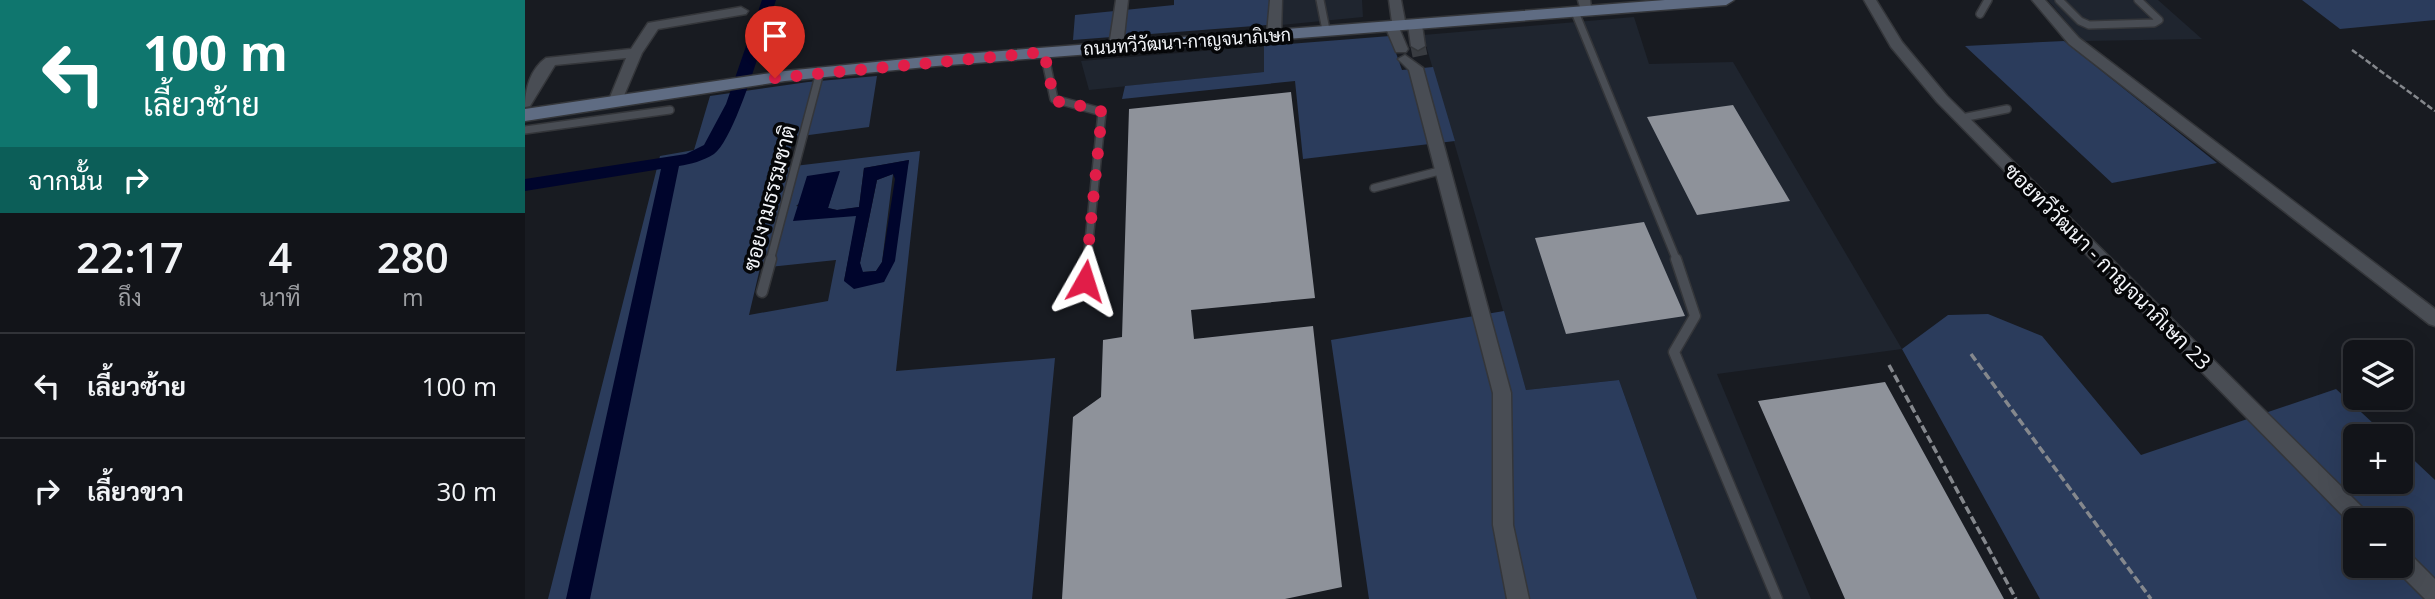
<!DOCTYPE html>
<html lang="th">
<head>
<meta charset="utf-8">
<style>
  body { margin:0; font-family:"Open Sans",Sarabun,sans-serif; background:#1b1d22; color:#f1f3f6; height:100vh; display:flex; flex-direction:column; font-size:26px; white-space:nowrap }
  * { box-sizing:border-box; margin:0 }
  p { font-size:23px; color:#9c9ea2 }
  .icon { flex:none; width:38px; height:38px; fill:none; stroke:currentColor; stroke-width:2; stroke-linecap:round; stroke-linejoin:round }
  .map { position:relative; flex:1; overflow:hidden }
  .details { display:flex; flex-direction:column; background:#121419; width:525px }
  .details>* { flex:none }
  .hud { background:#0f766e; color:#fff; overflow:hidden }
  .fabs { position:absolute; left:1818px; top:340px; display:grid; gap:14px }
  .fabs a { display:grid; place-items:center; width:70px; height:70px; border-radius:10px; background:#121419; box-shadow:0 7px 28px #0002,0 0 0 2px #313338; font-size:35px }
  .pin { position:absolute; display:grid; place-items:center; width:60px; height:60px; color:#fff; margin:-72px -30px; border-radius:50% 50% 50% 0; rotate:-45deg; box-shadow:0 0 7px #0007 }
  .pin .icon { rotate:45deg }
  .me { position:absolute; width:77px; margin:-38px; rotate:6deg; stroke-linejoin:round; filter:drop-shadow(0 0 5px #0008) }
  .turn { display:flex; align-items:center; gap:24px; height:147px; padding:0 28px; font-size:32px }
  .turn .icon { width:91px; height:91px; stroke-width:2.5 }
  .turn b { display:block; font-size:49px; line-height:60px }
  .then { display:flex; align-items:center; height:66px; padding:0 28px; background:#0003; gap:14px; font-size:26px }
  .eta { display:flex; justify-content:space-evenly; align-items:center; height:119px; text-align:center }
  .eta b { font-size:42px; font-weight:600; line-height:49px }
  ul { padding:0; list-style:none }
  li { display:flex; align-items:center; gap:21px; height:105px; padding:0 28px; border-top:2px solid #313338 }
  li div { flex:1 }
  li b { display:block; font-size:26px }
  li em { font-style:normal }
  main { display:flex; flex:1; min-height:0 }
  .map>svg:first-child { display:block }
</style>
</head>
<body>
<main>
<section class="details">
<div class="hud">
<div class="turn"><svg class="icon" aria-label="left" viewBox="0 0 24 24"><path d="M17 20v-9H6M10 6l-5 5 5 5"/></svg><div><b>100 m</b>เลี้ยวซ้าย</div></div>
<div class="then">จากนั้น<svg class="icon" aria-label="right" viewBox="0 0 24 24"><path d="M7 20v-9h11M14 6l5 5-5 5"/></svg></div>
</div>
<div class="eta">
<div><b>22:17</b><p>ถึง</p></div>
<div><b>4</b><p>นาที</p></div>
<div><b>280</b><p>m</p></div>
</div>
<ul>
<li><svg class="icon" aria-label="left" viewBox="0 0 24 24"><path d="M17 20v-9H6M10 6l-5 5 5 5"/></svg><div><b>เลี้ยวซ้าย</b></div><em>100 m</em></li>
<li><svg class="icon" aria-label="right" viewBox="0 0 24 24"><path d="M7 20v-9h11M14 6l5 5-5 5"/></svg><div><b>เลี้ยวขวา</b></div><em>30 m</em></li>
</ul>
</section>
<div class="map">
<svg width="1910" height="599" viewBox="0 0 1910 599">
  <rect width="100%" height="100%" fill="#181b21"/>
  <path fill="#1f252f" d="M757,0H837L838,17L756,25Z
    M1523,0H1633L1677,39L1558,41Z
    M1109,17L1124,64L1208,62L1377,349L1192,374L1286,599H1172L1094,380L1001,390L898,35Z
    M739,46V72L564,90L556,61Z"/>
  <path fill="#2b3c5c" fill-rule="evenodd" d="M649,0H745L742,25L548,40L550,15L649,5Z
    M1777,0H1910V20L1815,29Z
    M865,36L877,70L908,67L930,141L778,159L770,81L597,99L600,86L739,72V46Z
    M1539,41L1692,163L1587,183L1440,46Z
    M352,76L344,127L269,137L261,167L395,151L371,371L530,358L507,599H23L135,156L169,150L185,96L283,82ZM384,160L359,282L319,281L332,215L271,206L314,171L303,208L312,210L334,207L339,168ZM311,260L303,301L224,315L235,268Z
    M368,174L357,262L351,271L337,272L335,263L352,180Z
    M979,311L1001,390L1094,380L1172,599H844L806,340Z
    M1463,314L1517,336L1616,455L1811,389L1862,436H1830V481H1876V448L1910,480V599H1515L1377,349L1423,315ZM1830,520H1876V565H1830Z"/>
  <path fill="#00052c" fill-rule="evenodd" d="M384,160L370,261L359,282L329,289L319,281L331,216L268,221L282,176L315,171L303,208L312,210L334,207L339,168ZM368,174L370,179L357,262L351,271L338,272L335,263L352,180Z"/>
  <g fill="none" stroke-linecap="round" stroke-linejoin="round">
    <path fill="#00052c" fill-rule="evenodd" d="M237,0H251C241,30 211,138 189,154C178,161 166,164 154,166L65,599H41L136,169L0,191V179L161,154L179,145L201,104Z"/>
  </g>
  <path fill="#8e929a" d="M766,92L790,298L666,310L669,339L788,326L817,587L760,599H537L548,417L576,397L578,340L597,337L604,109Z
    M1208,105L1265,201L1172,215L1122,117Z
    M1119,222L1160,316L1041,334L1010,238Z
    M1360,382L1479,599H1320L1233,401Z"/>
  <g fill="none" stroke-linecap="round" stroke-linejoin="round">
    <path stroke="#393c41" stroke-width="15" stroke-dasharray="15 7" stroke-linecap="butt" d="M893,46L895,56"/>
    <defs>
      <path id="lane-far1" d="M795,0L801,30
        M1534,0L1555,21L1564,25L1629,23L1634,20L1613,0
        M1050,12L1152,261
        M1455,14L1463,0
        M519,52L529,99L577,112L562,261
        M1437,118L1482,109
        M0,130L145,110
        M849,188L918,170
        M245,261L295,72"/>
      <path id="lane" d="M1151,259L1170,316L1149,352L1252,599
        M560,281L562,259
        M237,292L246,259"/>
      <path id="street" d="M591,0H603L598,46L591,50L584,46Z
        M745,0H757L756,34L749,38L742,34Z
        M864,0H876L881,26L875,30L883,49L881,52H871L860,26L867,22Z
        M1053,0H1065L1067,15H1057Z
        M1339,0H1351L1377,42L1422,96L1843,513L1846,520H1830L1829,527L1412,102L1366,47Z
        M1507,0H1520L1554,38L1910,309V326L1904,324L1544,44Z
        M216,7L223,11L221,14L133,29L117,53L95,105L90,106L83,102L101,58L30,65L5,106L0,107C0,90 5,69 21,58L106,49L123,23Z
        M890,21L897,25L900,46L893,50L886,46L883,25Z
        M880,55L898,68L986,393L988,525L1004,599H982L968,525V393L884,70L873,59Z
        M1876,550L1884,553L1910,579V599H1900L1868,567L1876,565Z"/>
      <path id="secondary" d="M1140,0H1209L1201,5L411,66L260,81L0,121V109L260,71L411,56Z"/>
    </defs>
    <use href="#lane-far1" stroke="#34363a" stroke-width="10"/>
    <use href="#lane" stroke="#34363a" stroke-width="13"/>
    <use href="#street" stroke="#34363a" stroke-width="3"/>
    <use href="#secondary" stroke="#34363a" stroke-width="3"/>
    <path stroke="#85888d" stroke-width="2.5" stroke-dasharray="6 2.5" stroke-linecap="butt" d="M1827,50L1910,111"/>
    <path stroke="#85888d" stroke-width="3.5" stroke-dasharray="8 3.5" stroke-linecap="butt" d="M1446,354L1626,599
      M1364,365L1491,599"/>
    <use href="#lane-far1" stroke="#494d54" stroke-width="7"/>
    <use href="#lane" stroke="#494d54" stroke-width="10"/>
    <use href="#street" fill="#494d54" fill-rule="evenodd"/>
    <use href="#secondary" fill="#5f6c83" fill-rule="evenodd"/>
  </g>
  <g fill="none" stroke-linecap="round" stroke-linejoin="round">
    <path stroke="#e11d48" stroke-width="12" stroke-dasharray="0 21.6" d="M250,78L519,52L529,99C544,109 563,102 577,112L560,281"/>
  </g>
  <g text-anchor="middle" dominant-baseline="central" stroke-width="7" stroke-linejoin="round" paint-order="stroke">
    <g font-size="18" fill="#f3f5f9" stroke="#050608">
      <text transform="translate(662 41) rotate(-4)">ถนนทวีวัฒนา-กาญจนาภิเษก</text>
    </g>
    <g font-size="21" fill="#f3f5f9" stroke="#050608">
      <text transform="translate(244 198) rotate(-75)">ซอยงามธรรมชาติ</text>
      <text transform="translate(1583 266) rotate(45)">ซอยทวีวัฒนา - กาญจนาภิเษก 23</text>
    </g>
  </g>
</svg>
<div class="fabs">
<a><svg class="icon" aria-label="layers" viewBox="0 0 24 24"><path d="M12 4l9 5-9 5-9-5zM3 14l9 5 9-5"/></svg></a>
<a>+</a>
<a>−</a>
</div>
<div class="pin" style="left:250px;top:78px;background:#d93025"><svg class="icon" aria-label="arrive" viewBox="0 0 24 24"><path d="M6 21V4h12l-3 4 3 4H6"/></svg></div>
<svg class="me" style="left:560px;top:281px" viewBox="-20 -20 40 40"><path d="M0-17L14 15 0 8-14 15z" fill="#e11d48" stroke="#fff" stroke-width="4"/></svg>
</div>
</main>
</body>
</html>
